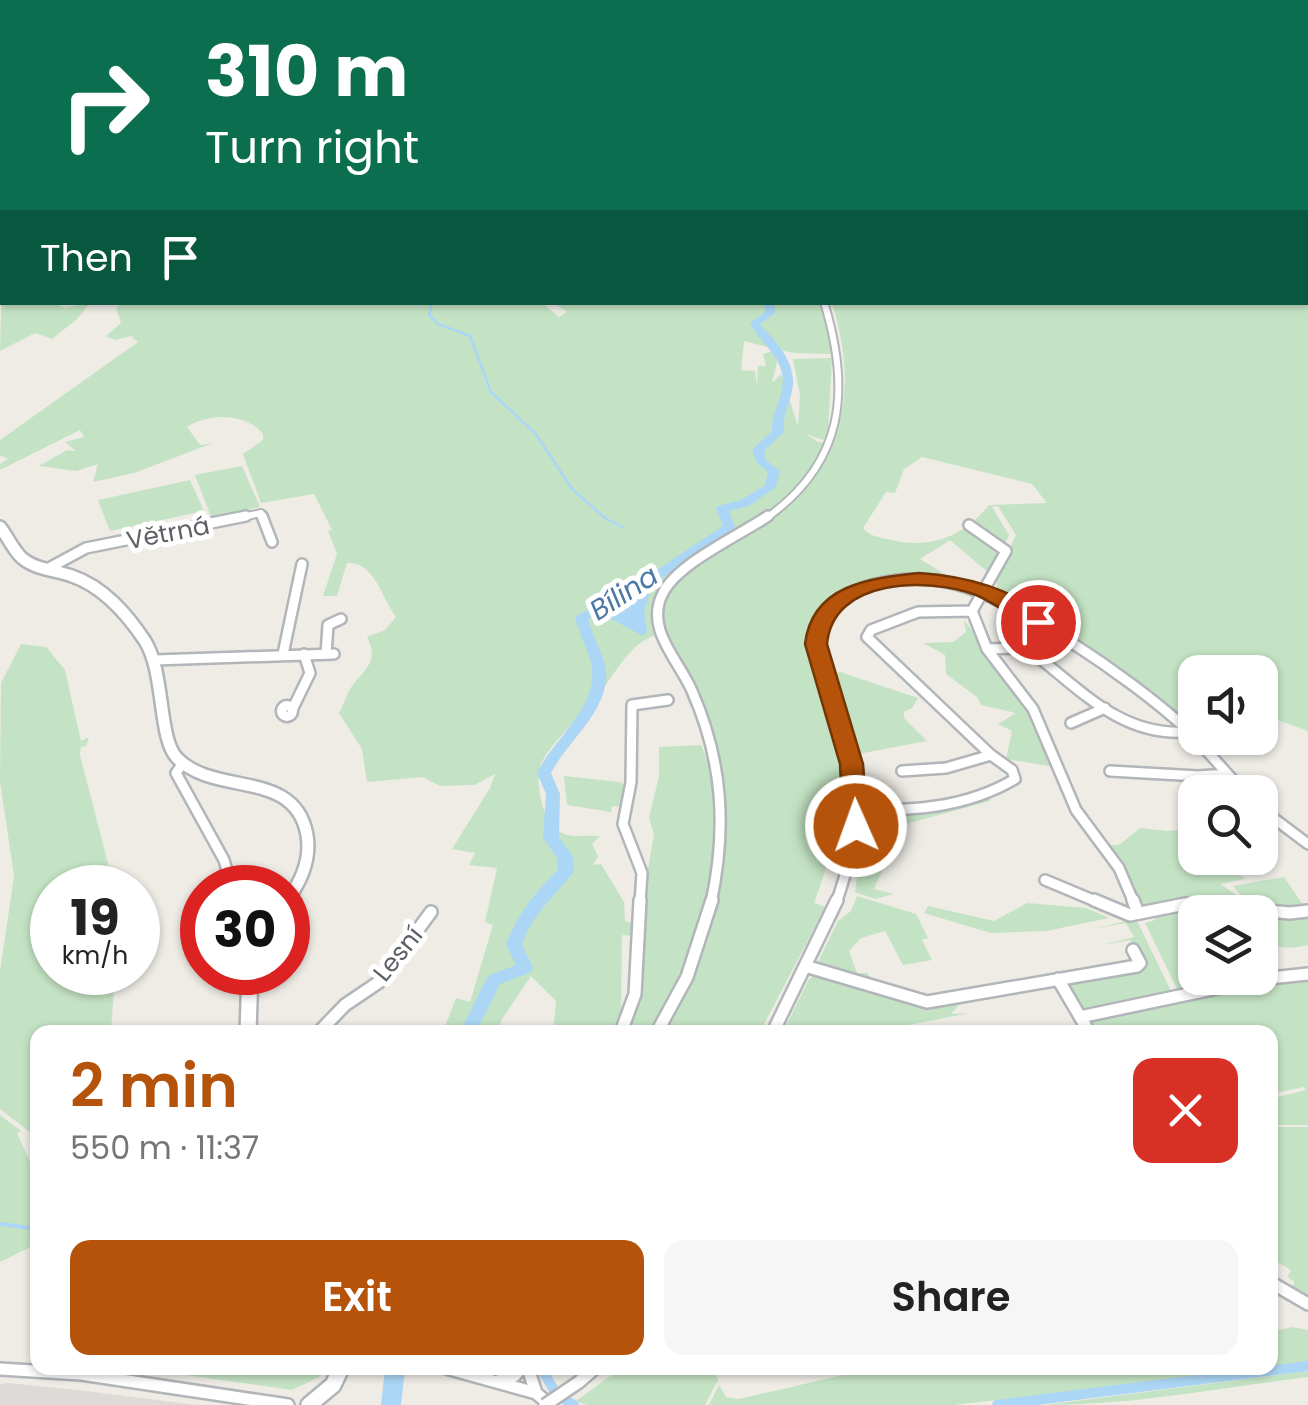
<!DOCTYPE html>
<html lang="en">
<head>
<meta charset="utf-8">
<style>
  body { margin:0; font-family:Poppins,sans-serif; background:#f6f6f6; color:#222; height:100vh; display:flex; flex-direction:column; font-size:38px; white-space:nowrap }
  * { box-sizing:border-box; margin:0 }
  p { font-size:32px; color:#767676 }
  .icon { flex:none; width:55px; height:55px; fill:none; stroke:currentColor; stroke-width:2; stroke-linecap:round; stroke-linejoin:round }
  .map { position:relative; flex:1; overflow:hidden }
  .sheet { position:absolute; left:30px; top:1025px; width:1248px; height:350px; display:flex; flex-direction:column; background:#fff; border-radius:20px; box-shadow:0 2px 8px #0004 }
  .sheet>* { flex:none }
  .banner { position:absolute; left:0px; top:0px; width:1310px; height:305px; box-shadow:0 2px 8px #0004; background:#0b6e4f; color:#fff; overflow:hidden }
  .tools { position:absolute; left:1178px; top:655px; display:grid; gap:20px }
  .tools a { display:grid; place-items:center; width:100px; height:100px; border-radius:20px; background:#fff; box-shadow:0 2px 8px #0004; font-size:50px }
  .speed { position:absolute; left:30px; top:865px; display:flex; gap:20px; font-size:50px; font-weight:700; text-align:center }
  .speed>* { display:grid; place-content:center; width:130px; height:130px; border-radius:50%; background:#fff; box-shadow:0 2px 8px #0004; line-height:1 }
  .speed small { font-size:25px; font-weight:400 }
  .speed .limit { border:15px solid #d22; background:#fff; color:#111 }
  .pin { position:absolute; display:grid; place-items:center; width:85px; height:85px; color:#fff; margin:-42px; border:5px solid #fff; border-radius:50%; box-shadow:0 2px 10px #0007 }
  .me { position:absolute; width:110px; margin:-55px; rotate:358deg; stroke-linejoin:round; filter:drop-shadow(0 0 8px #0008) }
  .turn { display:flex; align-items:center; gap:35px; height:210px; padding:0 40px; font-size:45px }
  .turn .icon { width:130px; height:130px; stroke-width:2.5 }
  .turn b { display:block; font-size:70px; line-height:85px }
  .then { display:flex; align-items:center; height:95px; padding:0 40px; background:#0003; gap:20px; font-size:38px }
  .round { display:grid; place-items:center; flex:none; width:105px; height:105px; border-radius:20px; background:#f6f6f6 }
  .headline { display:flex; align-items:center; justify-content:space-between; height:170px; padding:0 40px }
  h1 { font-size:60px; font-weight:600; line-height:75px; color:#b45309 }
  .button { display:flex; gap:20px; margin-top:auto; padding:20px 40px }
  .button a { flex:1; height:115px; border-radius:20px; background:#b45309; color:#fff; font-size:40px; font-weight:600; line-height:115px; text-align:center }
  .button a+a { background:#f6f6f6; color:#222 }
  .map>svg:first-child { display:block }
</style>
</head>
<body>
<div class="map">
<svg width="1308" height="1405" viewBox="0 0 1308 1405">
  <rect width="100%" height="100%" fill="#eeece5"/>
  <path fill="#dddbd7" d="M8,1383L78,1390L196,1405H0V1384Z"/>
  <path fill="#c4e3c4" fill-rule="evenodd" d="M0,0H322L2,2L0,160Z
    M327,0H929V2H324Z
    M944,0H1308V731L1269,717L1260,723V672H1195V732L1169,708L1038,617L1035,607L997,590L996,577L1016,535L998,506L992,507L1009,535L991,575L950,540L920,559L948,576L986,583L931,576L873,579L821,608L810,628V648L842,753L850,800L814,903L826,907L825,915H821L760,1032H663C682,1003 691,974 702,941C733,849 736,777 695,686C687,667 673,652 665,633C630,637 616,675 595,699C582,715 548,746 541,764C534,782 543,825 562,833C571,838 589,835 600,836L592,844L598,856L593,865L601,864L624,902L625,921L636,924L635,936L622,935L621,1020L613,1032H553L556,1001L531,976L502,1019L498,1032H443L456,998L470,1002L493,925L485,922L497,868L469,865L475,853L452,849L490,788L495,774L474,785L440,786L423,777L367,782L362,749L339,713C343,706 346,696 350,689C364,669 380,663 367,637L385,630L396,617C381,596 374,561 347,563L337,596H323L337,554L328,531L332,530L314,494L261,503L243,454L263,440V434C245,412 208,413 187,427L200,445L213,443L134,473L93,482L98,464L76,471L39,466L67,450L76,451L65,442L84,437L80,430L0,470V464L8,459L0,455V440L138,342L131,336L115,340L106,336L121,323L116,308L123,303L541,302L559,317L567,312L554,303H819L831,334L832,354L793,353L744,341L741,370L755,371L757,385L758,366H766L763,354L774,351L777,362L772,383L781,374L798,426L800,395L793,359L832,358L828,433L823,440L806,434L818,442L832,443C852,399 846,349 832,303L1308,302V2ZM922,457L1032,484L1047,503L989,505C963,537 931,549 891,540C880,537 870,537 863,528L886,492L895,493L904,469Z
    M2,273V302L53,303L65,308L90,303L77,319L52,339L35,333L0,351Z
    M242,466L260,507L211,517L195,475Z
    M190,480L204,511L110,531L98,500Z
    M964,620L1028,706L1055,767L1006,759L1012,731L998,724L1016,713L981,705L977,697L946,674L945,655L923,643L953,642L966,632Z
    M21,644L46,647L65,670L81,741L89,737L86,746L81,747L80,755L112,879V887L52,888V972L115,973L111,1032H38L35,1136L0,1109V972L14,876L0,782L1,683Z
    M840,672L918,698L912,708L904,712V718L927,741L858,754L833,674Z
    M701,745C743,838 699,949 653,1032H625L638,1004L641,910L654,834L649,818L659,776V747Z
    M564,776L620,782L627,788L622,807L612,806L611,812L567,805Z
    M989,794L990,801L902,825L874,889L894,894L875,899L855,892L866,814Z
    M1140,828L1167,831L1195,828V858L1226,865L1245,879L1220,884L1234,893L1245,907L1250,906L1233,886L1284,877L1305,908L1282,911L1178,901L1141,909L1123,867L1108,845H1119Z
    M857,896L916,914L928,938L922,940L932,960L903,965L885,931L861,938L849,951L857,973H868L869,980L820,968L818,962L838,921L851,911Z
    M1027,903L1086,908L1109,918L1046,931L991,933L924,913L928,906L994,921Z
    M1172,908L1234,912H1195V978H1259L1179,993L1145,923L1155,920L1156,912Z
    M1260,916H1308V945C1283,951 1260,949 1260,916Z
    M1136,919L1173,995L1084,1012L1064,982L1142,968L1146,964L1130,940L1102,945L1134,937L1126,923L1092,929Z
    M817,974L920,1005L962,1001L951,1014L970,1013L872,1032H783L809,979Z
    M1308,975V1125H1270V1099L1306,1090L1304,1087L1270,1094V1032H1092L1086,1018Z
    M0,1115L21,1131L17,1133L37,1177V1244L0,1262Z
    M1270,1127H1308V1300L1290,1290L1295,1282L1287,1277L1291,1270L1270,1258Z
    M1292,1327L1308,1330V1362L1270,1367V1332Z
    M137,1368H326L319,1377L292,1390Z
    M621,1368H690L692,1374L714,1368L718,1380L705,1405H587L576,1401Z
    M1266,1368L954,1405H709L719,1385L726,1397L739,1399L869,1369Z
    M1308,1371V1377C1220,1388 1133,1405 1045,1405Z"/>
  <path fill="#acd6f6" d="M645,590L649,595L644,612L647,631L643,636L600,613L607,606Z"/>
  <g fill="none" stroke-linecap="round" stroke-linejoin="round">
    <path stroke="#acd6f6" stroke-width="2.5" d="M0,24L2,16
      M432,302L429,315L438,324L470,336L491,392L535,433L572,489L605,518L624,528
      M643,591L655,577
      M593,608L604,610"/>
    <path stroke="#acd6f6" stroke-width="4" d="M0,1224L38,1229
      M383,1368L392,1381"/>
    <path stroke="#acd6f6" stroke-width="10" d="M541,1368L557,1395L574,1405
      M997,1405L1308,1366"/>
    <path fill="#acd6f6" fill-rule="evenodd" d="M1266,0L1264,2H1258L1259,0Z
      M764,302H774L775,313L760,324L761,326C778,342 798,366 792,391C789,406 782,416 784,432L764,451L766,460L780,471L776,487L749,506L729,511L735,527L733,530L659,580L588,619C592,636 604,653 606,671C609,711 568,740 551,773L560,794L559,837L573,857L574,872C554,896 533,914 522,944L533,968L531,972L500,984L476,1032H460L488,976L516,965L506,944C517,915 535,892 558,870L557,858L543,838L546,794L537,773C553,740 596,709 592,670C590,652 579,635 575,617L651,574L723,526L716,509L718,506L741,500L765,485L768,472L757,463L752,450L772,431C771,416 778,407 781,393C790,360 762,347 750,323L765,312Z
      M385,1368H405L401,1405H381Z"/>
    <defs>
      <path id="street-far2" d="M233,519L261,513L263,519
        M765,519C845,463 851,390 824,302"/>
      <path id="street-far1" d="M262,516L272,542
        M49,568L86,548L246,516
        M972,611L987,649L1033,709L1076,810L1119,868L1134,903
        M987,649L1016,648L1033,653C1082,691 1122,737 1188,732
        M283,654L302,564
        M326,654L328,625L341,619
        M155,660L334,654
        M281.5 711a5.5 5.5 0 1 1 11 0a5.5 5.5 0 1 1-11 0Z
        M293,708L310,673L304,654
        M1071,723L1105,708
        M183,763L176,773L224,860L232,888
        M902,771L946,768L991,755
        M1110,771L1198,776L1226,774
        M1260,808L1308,844
        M856,810C912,811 966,808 1015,779L1012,770L991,755L867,637L871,630L918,612L972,611L1006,551L969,525
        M1045,880L1100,903
        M640,903L642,873L623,824L631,782L632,705L668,700
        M711,903C727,829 723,761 692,691C679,660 644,629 663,593C678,563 740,535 768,516
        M836,903C862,833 858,773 835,703C828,684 814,657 817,638C822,608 847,591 875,584C900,578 924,577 950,583C1012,596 1134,681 1182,725C1204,746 1223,770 1244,792"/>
      <path id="street" d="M1094,900L1130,915L1185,904L1290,913L1308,911
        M1133,900L1138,913
        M805,966L927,1002L1137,966L1140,963L1133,950
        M1058,979L1089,1032
        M1080,1017L1260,979L1308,974
        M319,1032L345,1005L379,982L431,912
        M621,1032L635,994L640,900
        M657,1032L687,977L712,900
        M773,1032L837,900
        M1270,1282L1308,1304
        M446,1368L536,1393L550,1405
        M528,1368L536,1393
        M0,1369L81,1374L288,1405
        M498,1381L514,1376L522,1368
        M579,1382L595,1368"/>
      <path id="secondary-far1" d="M0,527C8,537 13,550 22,558C36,570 56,570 72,576C104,587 127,614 145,641C165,673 158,738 177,758C215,797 295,768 307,835C311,859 302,880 288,899"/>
      <path id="secondary" d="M248,1032L250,972
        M309,1405L333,1385L341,1368"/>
    </defs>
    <use href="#street-far2" stroke="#b2b5b9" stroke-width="10"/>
    <use href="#street-far1" stroke="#b2b5b9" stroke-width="14"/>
    <use href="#street" stroke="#b2b5b9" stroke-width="16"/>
    <use href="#secondary-far1" stroke="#b1b4b8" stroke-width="16"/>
    <use href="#secondary" stroke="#b1b4b8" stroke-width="20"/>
    <use href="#street-far2" stroke="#fff" stroke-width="6"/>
    <use href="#street-far1" stroke="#fff" stroke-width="9"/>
    <use href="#street" stroke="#fff" stroke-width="11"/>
    <use href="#secondary-far1" stroke="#fff" stroke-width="11"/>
    <use href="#secondary" stroke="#fff" stroke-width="15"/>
    <defs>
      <path id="street-bridge" d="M545,1405L579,1382"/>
    </defs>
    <use href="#street-bridge" stroke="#b2b5b9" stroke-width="16" stroke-linecap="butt"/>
    <use href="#street-bridge" stroke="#fff" stroke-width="11"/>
  </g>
  <path fill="#b45309" stroke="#753606" stroke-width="2.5" d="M919,573C963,576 1017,588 1049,622L1038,629L1030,627C1013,617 995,603 976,595C927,577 833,578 827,644L863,764L868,826L856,835L843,826L840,764L805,644C812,585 869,578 919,573Z"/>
  <g text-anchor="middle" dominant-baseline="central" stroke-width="10" stroke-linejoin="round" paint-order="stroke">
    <g font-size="25" fill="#5d6064" stroke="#fff">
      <text transform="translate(168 533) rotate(-11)">Větrná</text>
      <text transform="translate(398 954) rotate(-51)">Lesní</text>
    </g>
    <g font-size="28" font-style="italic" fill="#4b78a7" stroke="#fff">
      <text transform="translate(624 593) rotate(-33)">Bílina</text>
    </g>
  </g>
</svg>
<div class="tools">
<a><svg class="icon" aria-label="sound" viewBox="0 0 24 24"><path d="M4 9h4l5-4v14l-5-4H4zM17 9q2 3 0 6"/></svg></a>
<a><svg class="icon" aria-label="search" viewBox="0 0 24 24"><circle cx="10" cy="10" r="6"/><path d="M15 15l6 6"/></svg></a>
<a><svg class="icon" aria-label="layers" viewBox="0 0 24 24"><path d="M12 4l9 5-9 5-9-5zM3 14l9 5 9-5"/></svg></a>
</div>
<div class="speed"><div>19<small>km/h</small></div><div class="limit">30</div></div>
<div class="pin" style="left:1038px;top:622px;background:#d93025"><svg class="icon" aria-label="arrive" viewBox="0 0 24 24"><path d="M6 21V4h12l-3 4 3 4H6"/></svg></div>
<svg class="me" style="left:856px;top:826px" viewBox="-20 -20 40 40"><circle r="17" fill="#b45309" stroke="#fff" stroke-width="3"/><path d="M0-11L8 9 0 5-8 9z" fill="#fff"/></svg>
<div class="banner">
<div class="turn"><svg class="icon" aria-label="right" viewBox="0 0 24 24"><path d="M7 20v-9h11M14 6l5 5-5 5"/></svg><div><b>310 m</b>Turn right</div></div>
<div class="then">Then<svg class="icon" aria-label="arrive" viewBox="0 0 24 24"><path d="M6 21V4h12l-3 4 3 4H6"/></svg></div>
</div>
<section class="sheet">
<div class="headline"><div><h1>2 min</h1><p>550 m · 11:37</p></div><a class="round" style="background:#d93025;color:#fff"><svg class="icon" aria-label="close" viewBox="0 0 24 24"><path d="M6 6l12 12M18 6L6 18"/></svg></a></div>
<div class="button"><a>Exit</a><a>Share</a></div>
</section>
</div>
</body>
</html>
